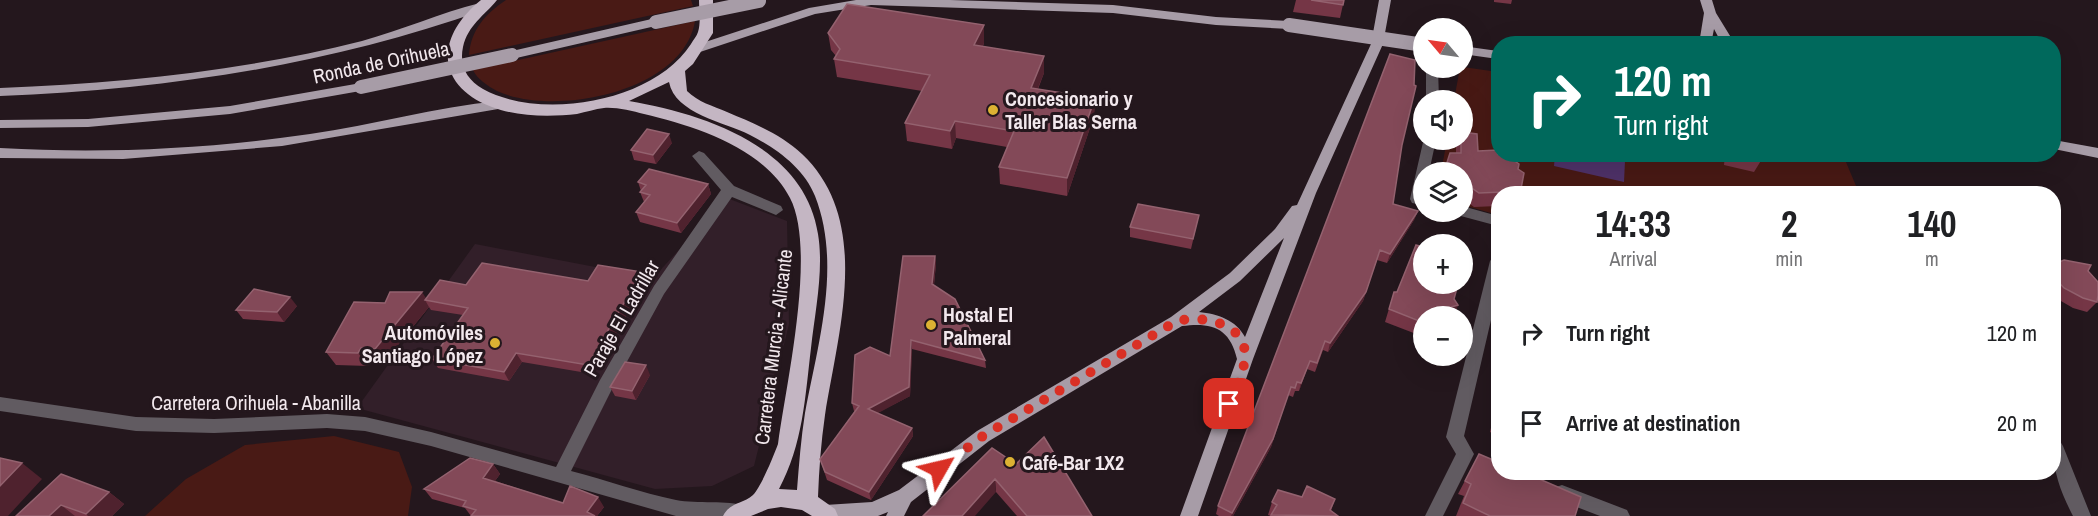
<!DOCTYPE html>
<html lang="en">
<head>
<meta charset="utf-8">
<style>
  body { margin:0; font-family:"Archivo Narrow",sans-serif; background:#f6f6f6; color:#202124; height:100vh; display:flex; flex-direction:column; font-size:22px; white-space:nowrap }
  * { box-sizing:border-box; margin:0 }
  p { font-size:20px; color:#757577 }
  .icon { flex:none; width:33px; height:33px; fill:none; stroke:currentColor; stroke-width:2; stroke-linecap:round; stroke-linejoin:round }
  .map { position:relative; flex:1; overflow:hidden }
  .side { position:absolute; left:1491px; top:186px; width:570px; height:294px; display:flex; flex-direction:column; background:#fff; border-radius:24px; box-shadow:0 6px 24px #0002 }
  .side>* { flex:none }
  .guide { position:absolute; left:1491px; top:36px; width:570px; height:126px; border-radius:24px; box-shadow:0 6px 24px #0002; background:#00695c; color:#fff; overflow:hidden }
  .needle { width:39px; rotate:299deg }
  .tools { position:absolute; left:1413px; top:18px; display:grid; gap:12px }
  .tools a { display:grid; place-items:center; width:60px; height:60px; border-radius:50%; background:#fff; box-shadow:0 6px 24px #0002; font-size:30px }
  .pin { position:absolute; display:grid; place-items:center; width:51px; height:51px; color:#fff; margin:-26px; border-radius:12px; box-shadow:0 3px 9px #0006 }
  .me { position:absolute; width:66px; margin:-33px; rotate:53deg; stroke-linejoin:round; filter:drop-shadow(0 0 4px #0008) }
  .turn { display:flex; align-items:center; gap:21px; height:126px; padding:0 24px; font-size:27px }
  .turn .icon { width:78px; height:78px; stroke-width:2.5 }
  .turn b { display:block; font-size:42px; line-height:51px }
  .eta { display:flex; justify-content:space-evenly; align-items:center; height:102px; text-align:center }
  .eta b { font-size:36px; font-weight:700; line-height:42px }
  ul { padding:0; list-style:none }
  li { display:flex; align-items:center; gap:18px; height:90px; padding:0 24px }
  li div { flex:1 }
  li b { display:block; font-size:22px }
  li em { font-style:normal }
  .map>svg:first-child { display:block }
</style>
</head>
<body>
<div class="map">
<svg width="2098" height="516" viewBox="0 0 2098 516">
  <rect width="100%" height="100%" fill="#24171d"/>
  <path fill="#321f29" d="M727,198L787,221L789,324L754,466L712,486L655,489L357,408L475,244L653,278Z"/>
  <path fill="#491a15" d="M506,0H691L693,6L469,55C471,30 485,14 506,0Z
    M695,21C683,93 553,117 497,91C488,86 477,79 473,70Z
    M1463,67L1498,72V154L1843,155L1859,193L1498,194V215L1463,205L1462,172H1441L1447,140H1462V100H1454L1460,68Z
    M334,436L399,452L412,487L408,516H145L186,479L245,445Z"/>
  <path fill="#4f3269" d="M1555,155H1596L1625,161L1624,182L1554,166Z"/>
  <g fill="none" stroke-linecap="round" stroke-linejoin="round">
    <path fill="#615b61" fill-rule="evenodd" d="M1426,68H1438L1439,100H1426Z
      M1424,138L1436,140L1429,172H1424V205L1412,203L1410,199Z
      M699,151L704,153L734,186L781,206L783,210L776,215L732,197L664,294L612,389L571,471C606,480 641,493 676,500C697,504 728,500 745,506L748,512L746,516H676L431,446L365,431L327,428L214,433L136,431L0,411V397L136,417L214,419L327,414L365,417L431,432L556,467L600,380L654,286L721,190L692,156Z
      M1462,206L1498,216V226L1457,215L1455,212H1462Z
      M1498,255V290L1464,436L1474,454L1443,516H1425L1456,454L1446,437L1490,261L1493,257Z
      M2054,439L2060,441L2063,446L2091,516H2073C2060,491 2051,467 2054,439Z
      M1562,485L1627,510L1630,516H1600L1556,499L1553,493L1556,487Z"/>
    <path fill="#a79ca7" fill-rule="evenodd" d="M856,0H950L1113,5L1216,17L1289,21L1295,25L1289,29L1216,25L1113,13L871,5L815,14L697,53L691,49L693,46L809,8Z
      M1379,0H1391L1383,44L1316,193L1253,359L1198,516H1180L1237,359C1230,328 1212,322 1182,326L989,441L911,502L904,516H886L888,512L878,516H817L816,513L819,507L825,505L872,502L899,490L977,431L1171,317L1230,273L1275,229L1292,206L1297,205L1371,44ZM1284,238L1245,337C1236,320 1218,314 1199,312L1240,281Z
      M1700,0H1712L1716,13L1735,44H1722L1714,29L1711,44H1699L1704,13Z
      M480,3L484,4V10C325,66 168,89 0,96V88C122,83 244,71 362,41C402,30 440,13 480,3Z
      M656,18L660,19V25L512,59L506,55L512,51Z
      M1462,46L1498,51V59L1462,54Z
      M361,83L366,84L367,87L366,90L230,114L88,127L0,128V120L88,119L230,106Z
      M499,101L504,102L506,105L504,108L282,146L123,159L0,158V148C103,154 208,149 310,134C373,125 435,107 499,101Z
      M2054,140L2098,148V158L2054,149Z"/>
    <path fill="#c4b6c3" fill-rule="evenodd" d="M481,0H497C484,16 468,25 463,47C459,66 467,80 483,89C541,121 654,102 691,44C693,40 697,36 698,32C701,23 699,10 699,0H713V33L693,64L685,71L687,91C698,102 713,106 727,112C753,123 781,134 802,154C873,221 838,332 825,415C821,442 819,470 818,497L835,509L838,516H812L802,510L781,507L768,509L751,516H723C730,502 743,504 753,495C761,487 774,455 778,444C786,384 817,250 790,198C764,148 695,126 644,114C632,111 616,107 604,108C595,109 586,112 577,114C551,117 517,117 492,107C434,85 436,36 481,0ZM669,82C675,114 725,122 750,135C776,148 804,168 815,196C842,265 818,343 805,413C801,438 799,464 797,490L779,489C803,444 805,398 811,348C815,312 824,270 818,234C805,147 705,114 629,101Z"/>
    <path stroke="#a79ca7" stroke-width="14" d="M656,22L759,1
      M1289,25L1424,45
      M361,87L512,55"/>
  </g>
  <path fill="#753646" d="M1296,0H1344L1340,18L1293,12Z
    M1494,0H1512L1511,4L1494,2Z
    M984,25V43L983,46L1044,73L1038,89L1095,98L1094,116L1067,196L1000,184L999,167L1007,147L956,138L952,149L907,141L905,123L922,91L837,77L834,59L836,56L831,50L828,33Z
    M1458,140H1462L1478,151L1518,169L1520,194H1498V206L1474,207L1462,198V172H1444L1450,153H1456V146Z
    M672,143L656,164L634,160L631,150Z
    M1402,145L1393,204L1418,211L1414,220L1387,263L1377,260L1363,301L1328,352L1323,350L1315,372L1307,369L1299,391H1295L1293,397L1288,395L1271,447L1233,516H1219L1216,514L1218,506Z
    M1725,154H1761L1762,159L1754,172L1724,165Z
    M638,182L708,184L711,194L681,233L640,222L636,212L644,202L640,192L641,191Z
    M1199,215L1191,249L1130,237V227Z
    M935,256L936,264L934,285L985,360L986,368L912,349L910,396L877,413L912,428L913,436L871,500L827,480L820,459L855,411H854L852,403L890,356Z
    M2054,264L2088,271L2097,302L2087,312L2073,308L2054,297Z
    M588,281H646L593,374L522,362L509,381L438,368L432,359L463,315L431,310L429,307L384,362L371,361L368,366L336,365L326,352L385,303L426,299L466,285Z
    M1424,284L1454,299L1458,305L1454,316H1424V337L1385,322L1394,292H1397Z
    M297,306L284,322L243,319L236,310Z
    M650,375L636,400L615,396L610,387Z
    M1498,398V436L1490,432Z
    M992,448L1092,516H1017L996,492Z
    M1479,454L1575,516H1456L1464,496L1458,494Z
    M493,464L500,474L495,481L563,503L604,507L597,516H471L465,508L432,499L424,489Z
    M1695,472H1716L1712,477Z
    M109,492L124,504L112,516H16Z
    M1302,497L1335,499L1331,511L1338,516H1271L1268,515L1272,502Z"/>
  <path fill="#4f222e" d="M984,25V43L975,62L974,45Z
    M1044,56V73L1031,105V88Z
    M1095,98L1094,116L1067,196V178Z
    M955,121L956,138L952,149L950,131Z
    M669,134L672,143L656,164L653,155Z
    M708,184L711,194L681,233L677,223Z
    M1418,211L1414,220L1387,263L1390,254Z
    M1380,250L1363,301L1328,352L1330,343Z
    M935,256L936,264L933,292L932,284Z
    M642,272L646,281L593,374L588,365Z
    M422,292L428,301L425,300L429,307L384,362L375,349Z
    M290,297L297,306L284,322L277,312Z
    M1458,305L1454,316H1438L1441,310Z
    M911,340L912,349L910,396L869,418L868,409Z
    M361,348L371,361L368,366L358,353Z
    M516,353L522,362L509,381L504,372Z
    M1310,361L1307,369L1299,391L1301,383Z
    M646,365L650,375L636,400L632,391Z
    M1291,387L1271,447L1233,516H1231Z
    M912,428L913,436L871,500L869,492Z
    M22,463L42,479L8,516H0V486Z
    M493,464L500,474L490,488L483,478Z
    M995,479L996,492L975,516H962Z
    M109,492L124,504L112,516H88L86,514Z
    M598,497L604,507L597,516H589L587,512Z
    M61,505L75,516H49Z"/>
  <path fill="#834958" stroke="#94626f" stroke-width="1.5" d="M1311,0H1344L1343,5Z
    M847,4L984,25L974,45L1044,56L1031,88L1095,98L1067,178L999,167L1014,131L955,121L950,131L905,123L930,75L834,59L840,49L828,33Z
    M1390,54L1415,60L1414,85L1416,86L1402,145L1393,204L1418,211L1390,254L1380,250L1366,292L1330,343L1325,341L1317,363L1310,361L1301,383L1297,382L1295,388L1291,387L1273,439L1232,513L1218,506Z
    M647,129L669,134L653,155L631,150Z
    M1462,132L1477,134L1478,151L1498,150V154H1505L1519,164L1518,169L1524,173L1520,194H1505L1503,192L1479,193L1462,181V172H1444L1450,153H1461V140H1462Z
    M1742,154H1761L1762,159Z
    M649,169L708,184L677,223L636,212L650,195L640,192L646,185L638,182Z
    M1138,204L1199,215L1193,239L1130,227Z
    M1416,245L1424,247V284H1454L1457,288L1454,299L1458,305L1441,310L1438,316H1424V323L1389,309L1394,292H1397Z
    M903,256H935L932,284L955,299L985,360L911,340L909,387L868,409L912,428L869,492L825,472L820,459L859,406L852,403L855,355L870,347L890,356Z
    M2064,260L2091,265L2088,271L2098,282V295L2097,302L2083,298L2064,288L2054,277V264Z
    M482,263L588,281L598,265L642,272L588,365L516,353L504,372L432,359L468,308L425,300L440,280L466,285Z
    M254,289L290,297L277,312L236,310Z
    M390,292H422L375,349L361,348L358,353L326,352L354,302L385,303Z
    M625,362L646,365L632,391L610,387Z
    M1498,409V423L1495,422Z
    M1044,437L1092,516H1027L995,479L962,516H923L992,448L1016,464Z
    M1479,454L1498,462V472H1523L1581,497L1575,516H1490L1463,503L1471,484L1465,481Z
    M0,458L22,463L0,486Z
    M470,458L493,464L483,478L563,503L570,486L598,497L587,512L595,516H471L476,510L463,506L466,501L424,489Z
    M61,474L109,492L86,514L61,505L49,516H16Z
    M1307,486L1335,499L1330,510L1338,516L1271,515L1277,505L1272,502L1278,490L1302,497Z"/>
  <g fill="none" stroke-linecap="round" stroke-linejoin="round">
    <path stroke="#d93025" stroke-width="10" stroke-dasharray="0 18" d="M939,469L983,436L1177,321C1203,315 1248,323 1245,359C1243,374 1234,390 1229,404"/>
  </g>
  <g fill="#dcb233" stroke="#24171d" stroke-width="2">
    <circle cx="993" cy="110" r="6"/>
    <circle cx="931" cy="325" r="6"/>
    <circle cx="495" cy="343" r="6"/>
    <circle cx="1010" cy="462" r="6"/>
  </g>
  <g text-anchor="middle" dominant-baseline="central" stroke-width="6" stroke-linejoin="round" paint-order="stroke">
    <g font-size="20" fill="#f2e8ed" stroke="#24171d">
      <text transform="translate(381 62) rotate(-12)">Ronda de Orihuela</text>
      <text transform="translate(621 318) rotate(-60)">Paraje El Ladrillar</text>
      <text transform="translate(773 347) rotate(-83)">Carretera Murcia - Alicante</text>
      <text x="256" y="402">Carretera Orihuela - Abanilla</text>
    </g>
    <g font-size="20" font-weight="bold" fill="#f2e8ed" stroke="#24171d" text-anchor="start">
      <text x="1005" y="98">Concesionario y<tspan x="1005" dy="23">Taller Blas Serna</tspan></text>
      <text x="943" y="314">Hostal El<tspan x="943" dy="23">Palmeral</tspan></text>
      <text x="483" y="332" text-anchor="end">Automóviles<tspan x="483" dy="23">Santiago López</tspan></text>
      <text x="1022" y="462">Café-Bar 1X2</text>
    </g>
  </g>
</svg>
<div class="tools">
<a><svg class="needle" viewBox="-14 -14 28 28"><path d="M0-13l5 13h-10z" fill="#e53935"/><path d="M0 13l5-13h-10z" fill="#757577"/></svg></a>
<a><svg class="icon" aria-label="sound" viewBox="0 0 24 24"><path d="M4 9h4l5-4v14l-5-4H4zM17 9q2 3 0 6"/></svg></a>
<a><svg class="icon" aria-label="layers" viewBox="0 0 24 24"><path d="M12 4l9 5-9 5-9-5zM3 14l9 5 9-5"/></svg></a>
<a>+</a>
<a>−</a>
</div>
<div class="pin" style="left:1229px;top:404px;background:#d93025"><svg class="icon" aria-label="arrive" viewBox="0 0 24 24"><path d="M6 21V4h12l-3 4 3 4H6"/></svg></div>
<svg class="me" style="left:939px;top:469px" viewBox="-20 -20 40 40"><path d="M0-17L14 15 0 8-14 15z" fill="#d93025" stroke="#fff" stroke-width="4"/></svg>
<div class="guide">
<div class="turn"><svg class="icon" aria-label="right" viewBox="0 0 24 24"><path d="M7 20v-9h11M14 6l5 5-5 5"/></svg><div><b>120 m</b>Turn right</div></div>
</div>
<section class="side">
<div class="eta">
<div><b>14:33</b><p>Arrival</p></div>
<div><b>2</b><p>min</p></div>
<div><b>140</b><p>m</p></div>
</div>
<ul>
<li><svg class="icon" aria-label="right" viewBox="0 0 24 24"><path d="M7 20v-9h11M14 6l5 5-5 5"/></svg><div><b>Turn right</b></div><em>120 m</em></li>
<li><svg class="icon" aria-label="arrive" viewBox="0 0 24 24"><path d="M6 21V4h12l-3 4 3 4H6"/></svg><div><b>Arrive at destination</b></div><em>20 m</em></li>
</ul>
</section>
</div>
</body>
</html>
